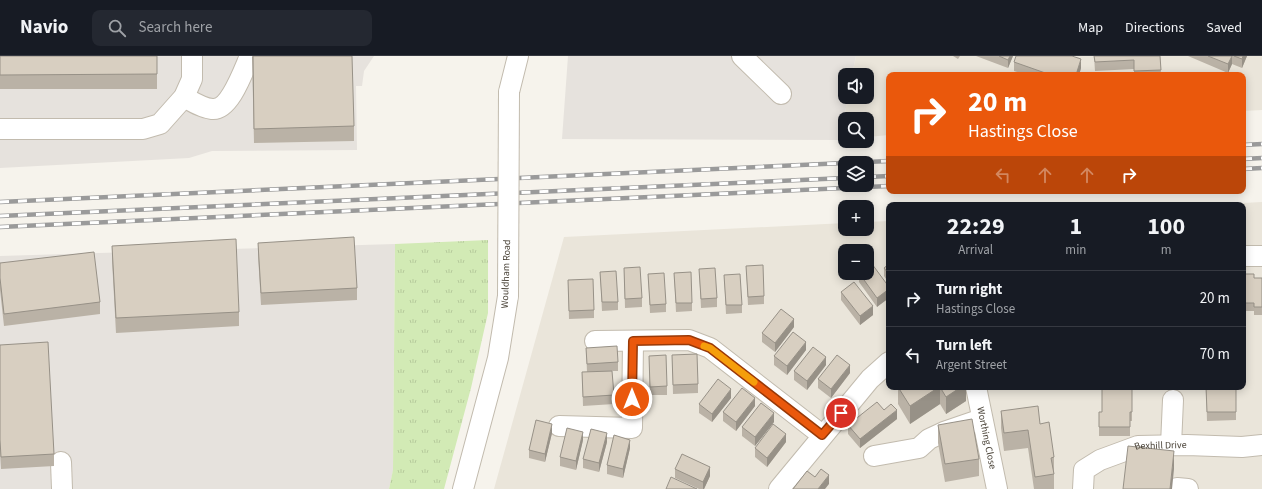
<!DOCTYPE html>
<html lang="en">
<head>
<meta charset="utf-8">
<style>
  body { margin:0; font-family:"Source Sans 3",sans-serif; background:#242831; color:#f1f3f6; height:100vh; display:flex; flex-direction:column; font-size:15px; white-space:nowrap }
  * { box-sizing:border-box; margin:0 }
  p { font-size:13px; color:#9ea1a6 }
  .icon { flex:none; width:22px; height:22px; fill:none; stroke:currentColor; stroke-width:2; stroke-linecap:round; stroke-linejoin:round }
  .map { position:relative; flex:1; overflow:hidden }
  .side { position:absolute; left:886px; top:146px; width:360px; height:188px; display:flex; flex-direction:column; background:#171b24; border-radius:8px; box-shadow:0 2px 10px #0003 }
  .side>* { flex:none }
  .banner { position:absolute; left:886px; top:16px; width:360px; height:122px; border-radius:8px; box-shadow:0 2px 10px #0003; background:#ea580c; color:#fff; overflow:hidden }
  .tools { position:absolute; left:838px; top:12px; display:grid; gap:8px }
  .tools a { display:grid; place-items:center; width:36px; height:36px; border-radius:8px; background:#171b24; box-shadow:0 2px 10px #0003; font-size:20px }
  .pin { position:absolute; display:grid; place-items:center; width:34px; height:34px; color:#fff; margin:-17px; border:2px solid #fff; border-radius:50%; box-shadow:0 1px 4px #0007 }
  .me { position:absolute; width:44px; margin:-22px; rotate:0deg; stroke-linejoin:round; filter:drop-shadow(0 0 3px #0008) }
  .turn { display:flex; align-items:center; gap:14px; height:84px; padding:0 16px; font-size:18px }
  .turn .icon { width:52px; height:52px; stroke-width:2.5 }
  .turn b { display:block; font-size:28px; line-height:34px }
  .lanes { display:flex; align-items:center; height:38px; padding:0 16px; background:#0003; justify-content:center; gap:20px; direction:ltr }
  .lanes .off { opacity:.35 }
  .eta { display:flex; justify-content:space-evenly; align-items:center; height:68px; text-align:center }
  .eta b { font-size:24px; font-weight:700; line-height:28px }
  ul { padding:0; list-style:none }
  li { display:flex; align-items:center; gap:12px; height:56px; padding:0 16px; border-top:1px solid #363941 }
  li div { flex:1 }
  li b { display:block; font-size:15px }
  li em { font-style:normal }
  header { display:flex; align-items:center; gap:24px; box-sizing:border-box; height:56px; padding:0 20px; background:#171b24; border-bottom:1px solid #363941 }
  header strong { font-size:19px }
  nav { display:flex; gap:22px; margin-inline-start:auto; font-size:14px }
  .search { width:280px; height:36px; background:#242831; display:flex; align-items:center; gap:10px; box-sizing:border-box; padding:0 14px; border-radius:8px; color:#9ea1a6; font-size:15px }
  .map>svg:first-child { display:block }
</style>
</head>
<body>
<header>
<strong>Navio</strong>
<div class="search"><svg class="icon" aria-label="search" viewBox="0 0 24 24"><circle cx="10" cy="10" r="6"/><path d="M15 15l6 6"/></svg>Search here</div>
<nav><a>Map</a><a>Directions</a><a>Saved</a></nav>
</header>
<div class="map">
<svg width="1262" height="433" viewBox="0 0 1262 433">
  <defs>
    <pattern id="grass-tufts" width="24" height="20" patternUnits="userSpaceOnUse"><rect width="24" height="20" fill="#d2eab5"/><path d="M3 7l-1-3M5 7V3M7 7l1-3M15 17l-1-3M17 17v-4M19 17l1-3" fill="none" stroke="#b6ca9c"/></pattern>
  </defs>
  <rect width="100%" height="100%" fill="#f6f3ec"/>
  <path fill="#eae5da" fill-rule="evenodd" d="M856,0H1262V54L1243,55V19H889V79L867,81V63H845V83L840,84L848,41H867V19H852Z
    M1262,146V433H494L564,181L845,167V173H867V166L889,165V331H1243V149H1204ZM845,195H867V217H845Z"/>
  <path fill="#e6e2dd" d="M0,0H374L364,15L362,30H356L357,94L212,95L189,102L0,112Z
    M568,0H856L852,19H845V41H848L840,84L562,83Z
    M395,188L393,415L389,433H0V200Z"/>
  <path fill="url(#grass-tufts)" d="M488,184V257L471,332L444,433H389L393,414L395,188Z"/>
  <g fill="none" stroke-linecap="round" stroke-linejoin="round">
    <defs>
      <g id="minor">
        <path d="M742,0L781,38"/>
        <path d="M509,36L518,0"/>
        <path d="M184,41C193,46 202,52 212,53C230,55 244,13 250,0"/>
        <path d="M0,73H143L160,68L184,41L192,23V0"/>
        <path d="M1243,200H1262"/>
        <path d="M595,285L689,284L710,292L822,379"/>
        <path id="s1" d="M976,331L997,433"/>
        <path d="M559,370L632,372L633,285"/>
        <path d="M1171,389L1173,344"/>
        <path d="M874,400L919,392L929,383L944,376L982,363"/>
        <path d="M61,406L62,433"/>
        <path d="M1177,432L1188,433"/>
        <path d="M463,433L498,302L508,240"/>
        <path d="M779,433L870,323L889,306"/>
        <path id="s2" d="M1083,433L1084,414L1100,404L1138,390L1187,389L1242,391L1262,389"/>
      </g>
    </defs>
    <use href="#minor" stroke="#c2bbae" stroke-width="22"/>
    <use href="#minor" stroke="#fff" stroke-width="20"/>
    <defs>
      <path id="rail" d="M1243,89L1262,88
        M1243,103L1262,102
        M1243,113L1262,112
        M867,121L889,120
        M0,146L889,105
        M0,160L845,122
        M0,171L889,130"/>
    </defs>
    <use href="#rail" stroke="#9a9a9a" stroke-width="4.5"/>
    <use href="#rail" stroke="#fff" stroke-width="3" stroke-dasharray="9" stroke-linecap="butt"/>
    <defs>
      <path id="minor-bridge" d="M508,240L509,36"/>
    </defs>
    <use href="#minor-bridge" stroke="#c2bbae" stroke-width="22" stroke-linecap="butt"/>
    <use href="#minor-bridge" stroke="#fff" stroke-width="20"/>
  </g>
  <path fill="#bab2a6" d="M0,0H157V33H0Z
    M252,0L354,70V85L254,87Z
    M953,0H960L958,3Z
    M976,0H1013L1008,12Z
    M1094,0H1160L1161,19H1134V13L1095,15Z
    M1188,0H1247L1242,12L1232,8L1228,17Z
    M1014,6L1081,12L1079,19H1027L1014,15Z
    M258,187L357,232V244L261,249L258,199Z
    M112,190L239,256V270L116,277L112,204Z
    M0,207L100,246V258L4,270L0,234Z
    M889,208V227L884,220V212Z
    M746,210L764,240V248L748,249Z
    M624,212L642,242V251L625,252Z
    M699,213L717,242V251L701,252Z
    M600,216L618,246V254L602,255Z
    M674,217L692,247V255L676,256Z
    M859,217L889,231L877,251L859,226Z
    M648,218L666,248V256L650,257Z
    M1243,218L1254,222H1262V259H1254V255H1243Z
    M724,219L742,249V257L726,258Z
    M568,224L594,254V262L569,263Z
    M841,236L873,259L860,269L841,244Z
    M794,271L775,296L762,286V277Z
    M0,289L54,398V410L1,413L0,396Z
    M586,292L618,306V315H612L614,348L583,350L582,316H587Z
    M806,294L787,319L774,309V300Z
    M672,299L698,328V337L673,338Z
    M649,300L667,330V339H650Z
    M826,309L807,334L794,324V315Z
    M850,317L831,342L818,332V323Z
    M898,331H966V345L946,358L940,348L910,368L898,348Z
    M1132,331V365H1130V380H1099V356H1102Z
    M1206,331H1236V364L1207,365Z
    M731,342L712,366L699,357V348Z
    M755,350L736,375L723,365V356Z
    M884,354L897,363L860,392L848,378V369Z
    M1001,355L1040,368L1054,401V433H1034L1028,392L1004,395L1001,372Z
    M774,366L755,390L742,380V371Z
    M938,369L979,403V420L945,426L938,387Z
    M552,377L545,406L529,402V394Z
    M583,384L576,414L560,410V401Z
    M607,386L599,416L583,412V403Z
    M786,386L767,411L755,401V392Z
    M630,392L623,422L607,418V409Z
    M675,413L710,420L704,433H699L675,422Z"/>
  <path fill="#979187" d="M1010,0H1013L1008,12V4Z
    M1232,0V8L1228,17V8Z
    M1243,0H1247L1242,12V3Z
    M1081,3V12L1079,19H1076Z
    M889,233V242L877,251V242Z
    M873,250V259L860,269V260Z
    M794,263V271L775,296V287Z
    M806,286V294L787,319V310Z
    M826,301V309L807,334V325Z
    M850,309V317L831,342V333Z
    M939,331H940V348L910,368V350Z
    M961,331H966V345L946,358V341Z
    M731,333V342L712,366V358Z
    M755,342V350L736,375V366Z
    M897,354V363L860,392V383Z
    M774,357V366L755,390V381Z
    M552,368V377L545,406V398Z
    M583,376V384L576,414V405Z
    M607,377V386L599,416V407Z
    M786,378V386L767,411V402Z
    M630,384V392L623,422V413Z
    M1174,395V413L1172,433H1170Z
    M710,411V420L704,433H703V426Z
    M829,419V428L825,433H818Z"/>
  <path fill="#d8cfc1" stroke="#979187" d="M0,0H157V18L0,19Z
    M253,0H352L354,70L254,73Z
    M999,0H1010L1008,4Z
    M1016,0H1072L1081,3L1076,19H1051L1014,6Z
    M1094,0H1160L1161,14L1134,15V4L1095,6Z
    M1208,0H1232L1228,8Z
    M1234,0H1243L1242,3Z
    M354,181L357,232L261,237L258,187Z
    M236,183L239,256L116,262L112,190Z
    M94,196L100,246L4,258L0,222V207Z
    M872,208L889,231V233L877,242L859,217H867V211Z
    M889,208V218L884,212Z
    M763,209L764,240L748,241L746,210Z
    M640,211L642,242L625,243L624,212Z
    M715,212L717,242L701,243L699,213Z
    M616,215L618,246H602L600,216Z
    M691,216L692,247H676L674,217Z
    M664,217L666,248L650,249L648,218Z
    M740,218L742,249H726L724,219Z
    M1243,218H1254V222H1262V251H1254V247H1243Z
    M593,223L594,254L569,255L568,224Z
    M854,226L873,250L860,260L841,236Z
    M781,253L794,263L775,287L762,277Z
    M793,276L806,286L787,310L774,300Z
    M48,286L54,398L1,401L0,384V289Z
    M617,290L618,306L587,308L586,292Z
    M813,291L826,301L807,325L794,315Z
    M697,298L698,328L673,329L672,299Z
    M666,299L667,330L650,331L649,300Z
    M837,299L850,309L831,333L818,323Z
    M612,315L614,339L583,341L582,316Z
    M718,323L731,333L712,358L699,348Z
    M898,331H939L910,350Z
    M940,331H961L946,341Z
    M1102,331H1132V356H1130V371H1099V356H1102Z
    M1206,331H1236V356H1207Z
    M742,332L755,342L736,366L723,356Z
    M877,346L884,354L891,348L897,354L860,383L848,369Z
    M761,347L774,357L755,381L742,371Z
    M1038,350L1040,368L1049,366L1054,401L1051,402L1054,418L1035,421L1028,374L1004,377L1001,355Z
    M972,363L979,403L945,408L938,369Z
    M536,364L552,368L545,398L529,394Z
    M773,368L786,378L767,402L755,392Z
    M567,372L583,376L576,405L560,401Z
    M591,373L607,377L599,407L583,403Z
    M614,379L630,384L623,413L607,409Z
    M1128,390L1174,395L1170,433H1123Z
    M682,398L710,411L703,426L675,413Z
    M821,413L829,419L818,433H793L807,415L815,421Z
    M671,421L697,433H666Z"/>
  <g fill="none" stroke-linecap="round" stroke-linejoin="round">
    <defs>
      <path id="route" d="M632,343L633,285L689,284L710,292L822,379L841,357"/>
    </defs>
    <use href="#route" stroke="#983908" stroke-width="10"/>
    <use href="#route" stroke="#ea580c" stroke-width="7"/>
    <path stroke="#f59e0b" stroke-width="7" d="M704,290L710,292L754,326"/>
  </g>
  <g text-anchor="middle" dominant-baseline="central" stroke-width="3.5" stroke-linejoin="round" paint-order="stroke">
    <g font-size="10" fill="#4b4439" stroke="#fff">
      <text transform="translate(506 218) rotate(-88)">Wouldham Road</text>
      <text stroke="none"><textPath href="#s1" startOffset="52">Worthing Close</textPath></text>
      <text stroke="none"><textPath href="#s2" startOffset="101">Bexhill Drive</textPath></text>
    </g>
  </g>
</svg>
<div class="tools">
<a><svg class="icon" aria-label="sound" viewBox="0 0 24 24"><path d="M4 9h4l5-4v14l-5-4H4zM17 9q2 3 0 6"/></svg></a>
<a><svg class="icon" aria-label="search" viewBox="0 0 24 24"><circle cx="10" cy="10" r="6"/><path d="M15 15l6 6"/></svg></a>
<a><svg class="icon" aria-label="layers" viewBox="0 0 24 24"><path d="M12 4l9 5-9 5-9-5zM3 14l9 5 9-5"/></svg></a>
<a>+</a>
<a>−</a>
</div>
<div class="pin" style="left:841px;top:357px;background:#d93025"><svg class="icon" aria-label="arrive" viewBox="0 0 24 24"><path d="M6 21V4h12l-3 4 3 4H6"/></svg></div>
<svg class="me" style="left:632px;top:343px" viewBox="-20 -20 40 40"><circle r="17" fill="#ea580c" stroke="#fff" stroke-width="3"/><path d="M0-11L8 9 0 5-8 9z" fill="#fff"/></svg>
<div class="banner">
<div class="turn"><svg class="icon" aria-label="right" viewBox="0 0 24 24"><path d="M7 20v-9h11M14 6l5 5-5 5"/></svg><div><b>20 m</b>Hastings Close</div></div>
<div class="lanes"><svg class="icon off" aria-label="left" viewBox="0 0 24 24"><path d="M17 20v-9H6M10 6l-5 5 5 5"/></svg><svg class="icon off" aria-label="ahead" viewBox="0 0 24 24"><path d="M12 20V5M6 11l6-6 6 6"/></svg><svg class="icon off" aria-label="ahead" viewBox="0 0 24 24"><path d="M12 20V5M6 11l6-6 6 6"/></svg><svg class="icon" aria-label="right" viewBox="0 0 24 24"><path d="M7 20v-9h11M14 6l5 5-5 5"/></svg></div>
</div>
<section class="side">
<div class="eta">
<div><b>22:29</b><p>Arrival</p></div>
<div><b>1</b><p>min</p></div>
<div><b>100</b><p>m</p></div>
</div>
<ul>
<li><svg class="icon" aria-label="right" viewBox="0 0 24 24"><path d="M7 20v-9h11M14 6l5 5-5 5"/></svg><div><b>Turn right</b><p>Hastings Close</p></div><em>20 m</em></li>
<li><svg class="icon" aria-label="left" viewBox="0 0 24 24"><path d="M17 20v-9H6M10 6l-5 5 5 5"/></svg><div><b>Turn left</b><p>Argent Street</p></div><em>70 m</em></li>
</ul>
</section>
</div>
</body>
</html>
